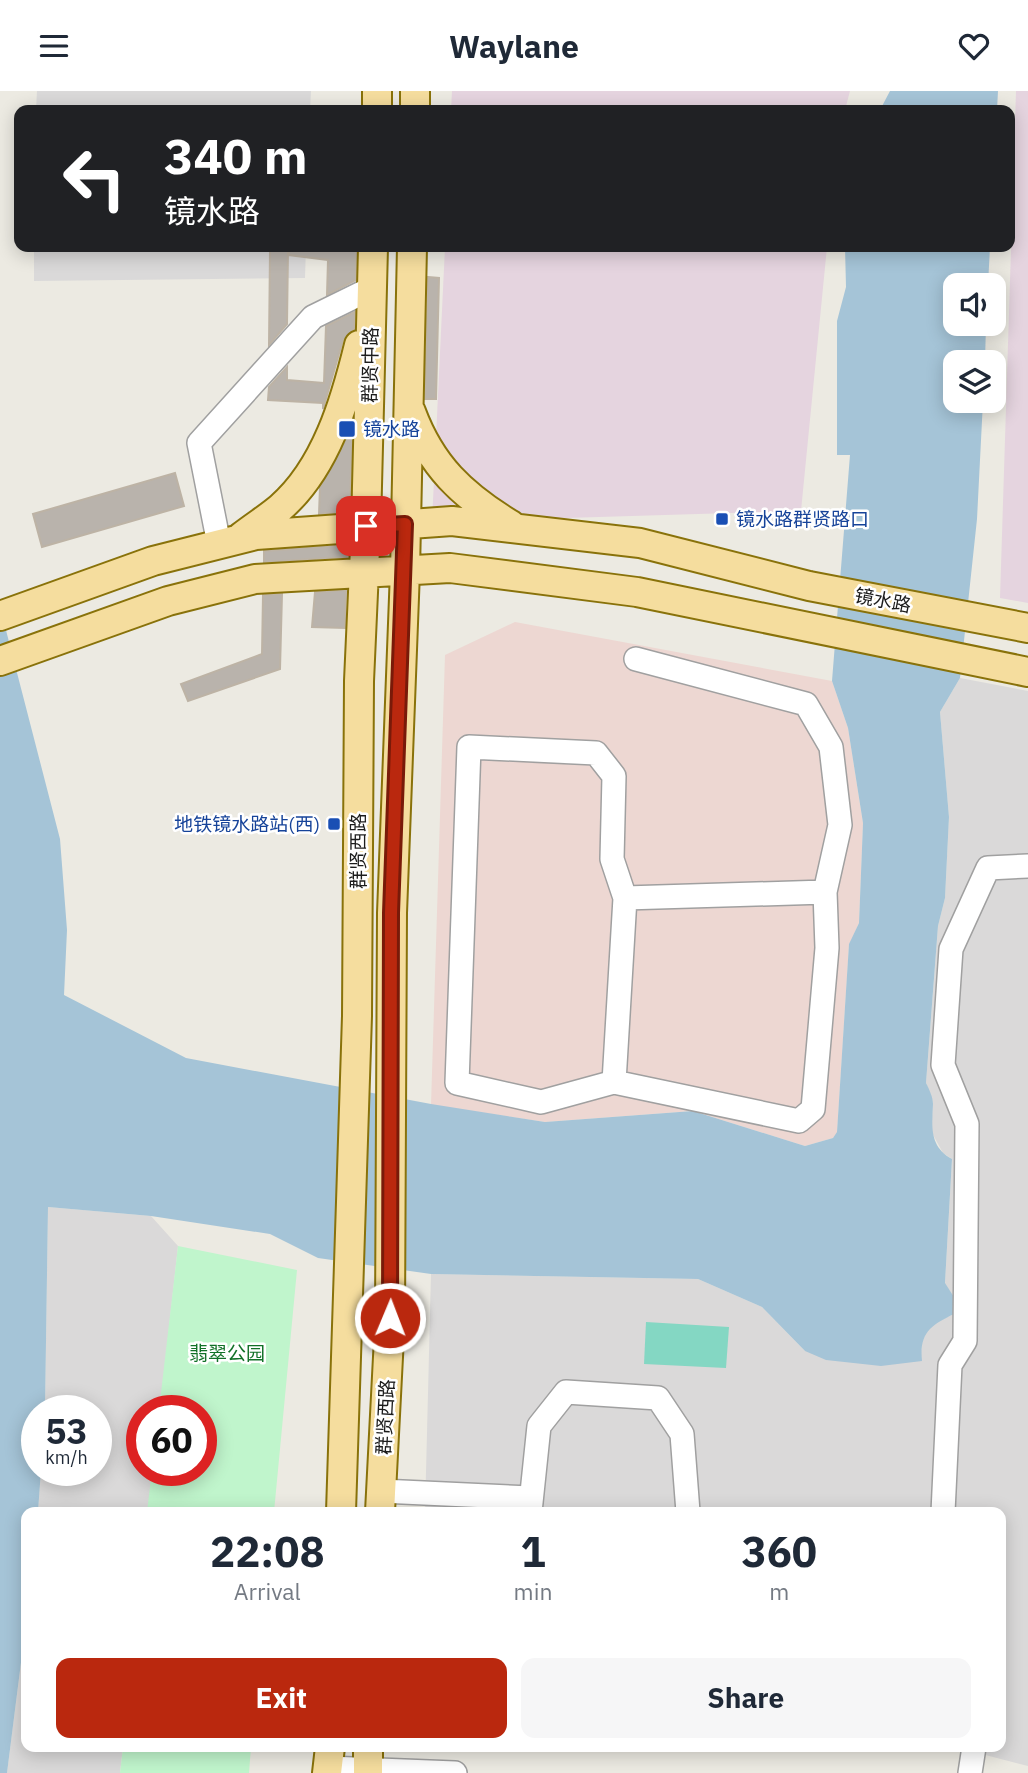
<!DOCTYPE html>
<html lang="en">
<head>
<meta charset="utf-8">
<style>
  body { margin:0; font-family:"IBM Plex Sans","Noto Sans SC",sans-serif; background:#f6f6f7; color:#1f2937; height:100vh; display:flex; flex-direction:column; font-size:26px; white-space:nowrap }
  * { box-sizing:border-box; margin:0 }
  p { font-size:23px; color:#747a83 }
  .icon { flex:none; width:38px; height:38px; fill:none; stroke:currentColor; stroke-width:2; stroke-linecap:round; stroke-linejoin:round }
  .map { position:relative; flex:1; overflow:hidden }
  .details { position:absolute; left:21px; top:1416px; width:985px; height:245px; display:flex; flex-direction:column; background:#fff; border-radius:14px; box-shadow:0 4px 18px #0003 }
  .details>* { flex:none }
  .top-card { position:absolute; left:14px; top:14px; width:1001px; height:147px; border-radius:14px; box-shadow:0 4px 18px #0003; background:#202124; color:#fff; overflow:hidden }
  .controls { position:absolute; left:943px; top:182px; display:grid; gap:14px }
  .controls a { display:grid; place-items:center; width:63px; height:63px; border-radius:14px; background:#fff; box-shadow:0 4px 18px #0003; font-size:35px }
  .speed { position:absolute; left:21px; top:1304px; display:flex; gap:14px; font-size:35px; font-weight:700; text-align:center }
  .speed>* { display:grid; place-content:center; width:91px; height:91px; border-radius:50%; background:#fff; box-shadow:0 4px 18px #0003; line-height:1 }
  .speed small { font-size:18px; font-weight:400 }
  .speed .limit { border:10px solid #d22; background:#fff; color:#111 }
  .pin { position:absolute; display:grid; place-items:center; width:60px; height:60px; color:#fff; margin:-30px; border-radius:14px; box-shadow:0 4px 10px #0006 }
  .me { position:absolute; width:77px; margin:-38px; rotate:1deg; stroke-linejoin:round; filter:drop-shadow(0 0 5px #0008) }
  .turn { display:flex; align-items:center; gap:24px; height:147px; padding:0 35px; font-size:32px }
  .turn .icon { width:91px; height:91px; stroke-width:2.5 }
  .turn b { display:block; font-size:49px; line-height:60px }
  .eta { display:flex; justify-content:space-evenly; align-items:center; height:119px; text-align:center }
  .eta b { font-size:42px; font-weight:700; line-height:49px }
  .action { display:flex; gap:14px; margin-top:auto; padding:14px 35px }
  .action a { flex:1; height:80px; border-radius:14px; background:#ba280e; color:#fff; font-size:28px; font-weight:700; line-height:80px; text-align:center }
  .action a+a { background:#f6f6f7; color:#1f2937 }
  header { display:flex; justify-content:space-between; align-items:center; height:91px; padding:0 35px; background:#fff; font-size:32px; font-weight:700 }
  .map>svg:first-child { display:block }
</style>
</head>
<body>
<header><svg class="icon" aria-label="menu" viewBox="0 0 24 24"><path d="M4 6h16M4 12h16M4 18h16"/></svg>Waylane<svg class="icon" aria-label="heart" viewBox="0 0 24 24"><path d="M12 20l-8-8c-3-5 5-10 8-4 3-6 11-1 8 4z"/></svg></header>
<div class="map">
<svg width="1028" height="1682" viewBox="0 0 1028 1682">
  <rect width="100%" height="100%" fill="#eceae2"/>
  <path fill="#dad9d9" d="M37,0H311L310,19H36Z
    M34,156H306L305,187L34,190Z
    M960,587L1028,600V1675L974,1661L788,1656H1001V1421H425L431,1183L698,1188L762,1216L805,1260H921L923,1244L930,1234L954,1223V1206L945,1193L952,1068L943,1062L931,1040L933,1011L926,992L938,835L945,807L949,726L940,621Z
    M48,1116L151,1125L178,1155L160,1319L142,1320V1379H153L149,1421H38L41,1379H96V1320L45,1319Z
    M26,1532V1656H123L120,1682H7Z"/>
  <path fill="#edd7d2" d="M515,531L832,590L848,637L863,732L859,832L849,854L837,1042L833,1047L805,1055L693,1020L545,1031L431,1014L445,564Z"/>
  <path fill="#e5d4df" d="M452,0H850L845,19H451Z
    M1016,0H1028V512L1000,507Z
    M445,156H827L801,420L432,431Z"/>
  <path fill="#c0f5cc" d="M178,1155L297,1179L274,1421H147L152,1379H201V1320L159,1319Z
    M123,1656H251L249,1682H120Z"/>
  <path fill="#84d7c3" d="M646,1231L729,1236L726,1277L644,1273Z"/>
  <path fill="#a5c4d7" d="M890,0H998L997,19H880Z
    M845,156H990L988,194H956V233H986L985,271H956V310H983L977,428L960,587L940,621L949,726L945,807L938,835L926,992C929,998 933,1006 933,1013C932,1036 929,1055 952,1068L945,1192L954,1206V1223C931,1234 919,1242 922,1270L881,1275L826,1269L805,1260L762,1216L698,1188L431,1183L318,1167L270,1143L151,1125L48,1116L45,1319L37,1320V1379H41L38,1421H26V1532L7,1682H0V516L60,748L67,839L64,904L186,967L431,1013L545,1031L693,1020L805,1055L833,1047L837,1041L849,853L859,832L863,732L848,637L832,590L850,364H837V230L846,196Z"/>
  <path fill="#b9b3ac" stroke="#bdb3a5" stroke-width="2" d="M289,156H356V189L327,204L328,169L289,164Z
    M288,159L287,233L269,254L270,160Z
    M428,186L439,187L436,308H425Z
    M355,221L354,238L343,249L323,318V312L268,309L269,296L287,276V289L324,292L326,235Z
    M352,335L350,421L319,423L320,396Z
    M175,382L184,415L42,456L33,423Z
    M348,454V466L264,471V460Z
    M346,499L345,537L312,536L315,501Z
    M282,503L280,578L188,610L181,593L262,563L263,504Z"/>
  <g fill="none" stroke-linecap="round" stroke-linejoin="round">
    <defs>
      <path id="minor" d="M219,453L199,352L313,226L372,197
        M469,656L596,662L614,685L612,768L625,807L614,991L541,1011L457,992Z
        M625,807L825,801
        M614,991L799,1030L813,1018L827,857L825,801L840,734L831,656L806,613L636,568
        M381,1400L530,1407
        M530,1421L539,1335L566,1301L658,1307L682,1343L688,1421
        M943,1421L950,1274L965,1250L967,1033L943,974L951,858L988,777L1028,775
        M328,1677L455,1682
        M970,1682L974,1656"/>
      <path id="major" d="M377,19V0
        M415,19V0
        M411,321C431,375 462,404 511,434
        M241,446C254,436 268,427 280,417C326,377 345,311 359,254
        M0,525L153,470L256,444L452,430L640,452L809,495L1028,537
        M0,570L168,510L255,488L450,477L637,501L1028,581
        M341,1421L357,925L359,590L366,435L373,156
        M380,1421L390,1227L392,822L405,480L412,156
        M327,1682L330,1656
        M368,1682V1656"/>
    </defs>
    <use href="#minor" stroke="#a0a0a0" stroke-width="26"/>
    <use href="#major" stroke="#89720a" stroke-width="32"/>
    <use href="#minor" stroke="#fff" stroke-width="23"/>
    <use href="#major" stroke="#f5dd9e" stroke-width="28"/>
  </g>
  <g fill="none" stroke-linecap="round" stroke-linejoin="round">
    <defs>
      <path id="route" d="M366,435L405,433L391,822L390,1227"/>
    </defs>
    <use href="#route" stroke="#791a09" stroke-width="18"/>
    <use href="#route" stroke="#ba280e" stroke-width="12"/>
  </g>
  <g fill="#1a4fb4" stroke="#fff" stroke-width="2.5">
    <rect x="338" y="329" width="18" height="18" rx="3.5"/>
    <rect x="715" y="421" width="14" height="14" rx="3.5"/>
    <rect x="327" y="726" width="14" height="14" rx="3.5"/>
  </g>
  <g text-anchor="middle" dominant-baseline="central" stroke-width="5" stroke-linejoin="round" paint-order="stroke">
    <g font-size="19" fill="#1c1c1c" stroke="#fff">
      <text transform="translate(370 274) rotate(-89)">群贤中路</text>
      <text transform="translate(883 509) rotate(11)">镜水路</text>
      <text transform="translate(358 760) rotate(-90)">群贤西路</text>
      <text transform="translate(385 1326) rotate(-87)">群贤西路</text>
    </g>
    <g font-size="19" fill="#164399" stroke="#fff" text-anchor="start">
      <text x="363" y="338">镜水路</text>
      <text x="736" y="428">镜水路群贤路口</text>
      <text x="320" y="733" text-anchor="end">地铁镜水路站(西)</text>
    </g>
    <g font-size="19" fill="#127128" stroke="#fff">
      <text x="227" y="1262">翡翠公园</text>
    </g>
  </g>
</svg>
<div class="controls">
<a><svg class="icon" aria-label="sound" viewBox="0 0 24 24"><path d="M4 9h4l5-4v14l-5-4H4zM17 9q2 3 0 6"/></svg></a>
<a><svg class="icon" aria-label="layers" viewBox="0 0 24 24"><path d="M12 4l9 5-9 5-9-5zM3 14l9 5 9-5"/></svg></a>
</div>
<div class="speed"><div>53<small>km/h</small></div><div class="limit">60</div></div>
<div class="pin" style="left:366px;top:435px;background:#d93025"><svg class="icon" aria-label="arrive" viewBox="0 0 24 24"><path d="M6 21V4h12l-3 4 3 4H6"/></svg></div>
<svg class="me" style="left:390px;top:1227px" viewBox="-20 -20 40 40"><circle r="17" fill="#ba280e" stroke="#fff" stroke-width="3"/><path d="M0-11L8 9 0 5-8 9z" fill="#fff"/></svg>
<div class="top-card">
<div class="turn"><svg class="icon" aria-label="left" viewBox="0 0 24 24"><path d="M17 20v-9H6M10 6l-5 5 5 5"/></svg><div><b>340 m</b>镜水路</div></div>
</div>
<section class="details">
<div class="eta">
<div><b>22:08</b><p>Arrival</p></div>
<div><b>1</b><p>min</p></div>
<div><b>360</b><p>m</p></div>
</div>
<div class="action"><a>Exit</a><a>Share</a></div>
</section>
</div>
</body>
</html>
